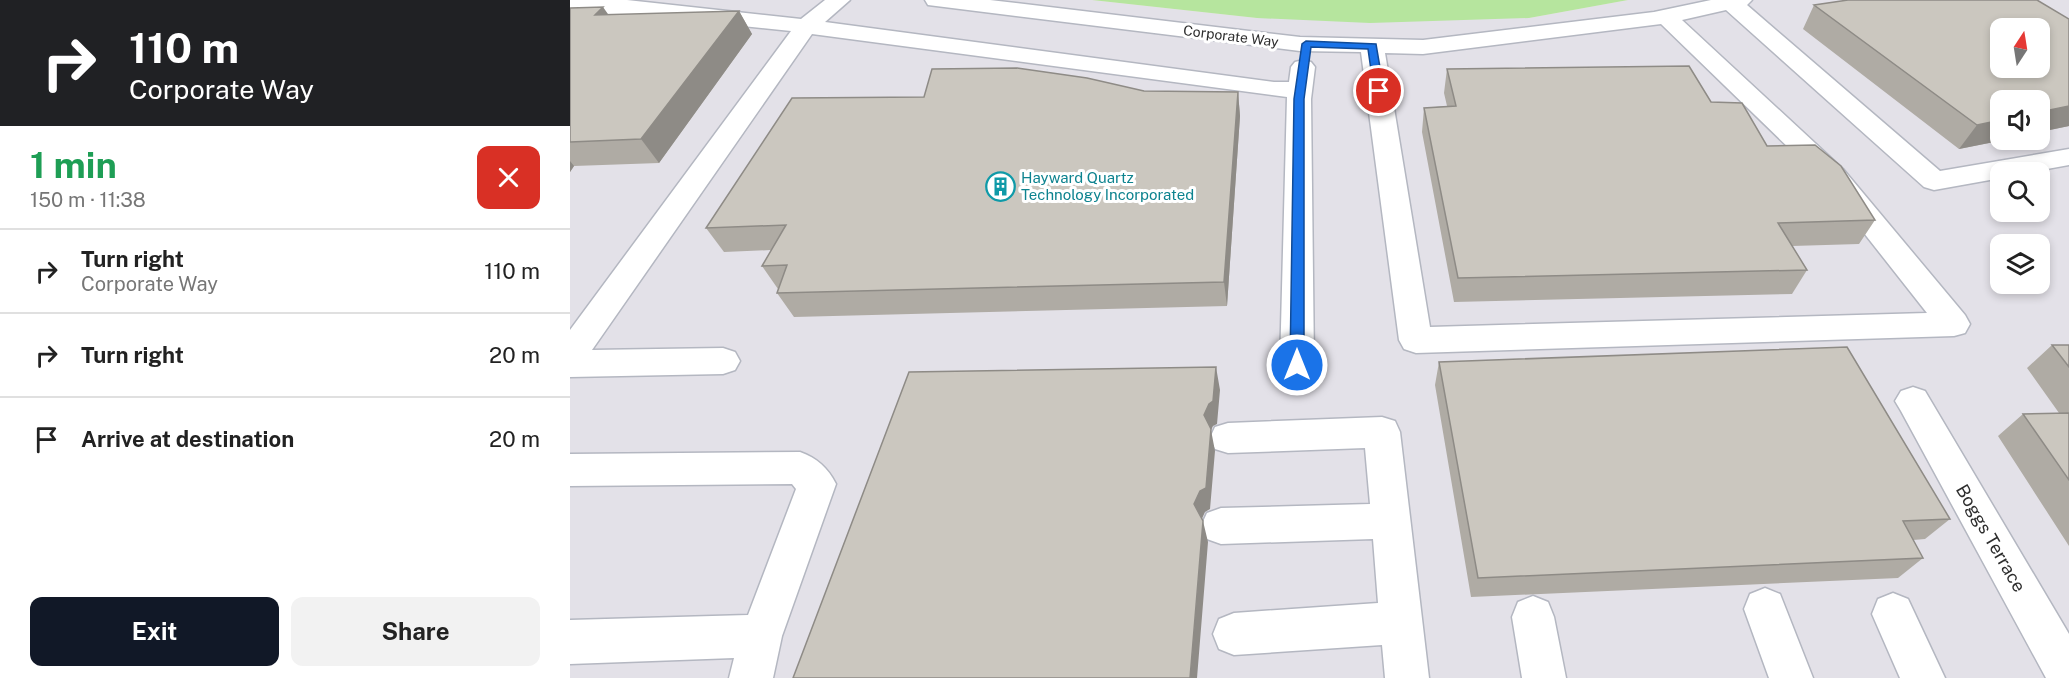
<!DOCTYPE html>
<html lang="en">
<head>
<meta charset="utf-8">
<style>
  body { margin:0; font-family:"Public Sans",sans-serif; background:#f2f2f2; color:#222; height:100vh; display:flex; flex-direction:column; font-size:22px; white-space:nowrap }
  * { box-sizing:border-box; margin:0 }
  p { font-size:20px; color:#767676 }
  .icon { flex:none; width:33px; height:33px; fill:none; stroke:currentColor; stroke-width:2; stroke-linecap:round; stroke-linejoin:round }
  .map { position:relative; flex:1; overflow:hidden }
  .drawer { display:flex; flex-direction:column; background:#fff; width:570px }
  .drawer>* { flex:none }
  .hud { background:#202124; color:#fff; overflow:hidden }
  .needle { width:39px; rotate:12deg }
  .buttons { position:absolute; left:1420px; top:18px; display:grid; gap:12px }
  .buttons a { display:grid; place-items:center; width:60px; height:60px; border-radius:12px; background:#fff; box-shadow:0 3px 9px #0003; font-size:30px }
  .pin { position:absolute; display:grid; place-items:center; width:51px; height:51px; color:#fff; margin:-26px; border:3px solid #fff; border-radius:50%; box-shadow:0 2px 6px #0007 }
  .me { position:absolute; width:66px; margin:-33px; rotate:0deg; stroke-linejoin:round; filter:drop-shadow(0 0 4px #0008) }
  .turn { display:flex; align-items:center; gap:21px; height:126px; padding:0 30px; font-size:27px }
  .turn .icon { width:78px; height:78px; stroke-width:2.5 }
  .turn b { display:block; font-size:42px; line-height:51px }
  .round { display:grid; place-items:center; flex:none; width:63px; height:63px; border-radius:12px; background:#f2f2f2 }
  .head { display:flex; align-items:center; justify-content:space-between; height:102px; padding:0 30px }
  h1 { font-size:36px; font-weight:700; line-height:45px; color:#1e9e55 }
  .action { display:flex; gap:12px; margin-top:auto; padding:12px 30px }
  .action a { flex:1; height:69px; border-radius:12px; background:#111827; color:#fff; font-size:24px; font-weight:700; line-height:69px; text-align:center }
  .action a+a { background:#f2f2f2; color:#222 }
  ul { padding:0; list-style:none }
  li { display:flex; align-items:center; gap:18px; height:84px; padding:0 30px; border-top:2px solid #e0e0e0 }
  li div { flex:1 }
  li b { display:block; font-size:22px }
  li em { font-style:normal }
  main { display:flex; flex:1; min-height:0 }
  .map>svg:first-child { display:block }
</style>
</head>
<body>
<main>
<section class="drawer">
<div class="hud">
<div class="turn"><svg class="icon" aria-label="right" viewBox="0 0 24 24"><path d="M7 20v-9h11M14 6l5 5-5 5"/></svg><div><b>110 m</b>Corporate Way</div></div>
</div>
<div class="head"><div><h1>1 min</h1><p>150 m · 11:38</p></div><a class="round" style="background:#d93025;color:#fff"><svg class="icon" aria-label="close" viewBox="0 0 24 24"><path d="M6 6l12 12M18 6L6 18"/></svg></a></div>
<ul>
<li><svg class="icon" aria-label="right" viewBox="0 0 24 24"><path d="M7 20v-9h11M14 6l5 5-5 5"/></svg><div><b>Turn right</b><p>Corporate Way</p></div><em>110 m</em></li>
<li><svg class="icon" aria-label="right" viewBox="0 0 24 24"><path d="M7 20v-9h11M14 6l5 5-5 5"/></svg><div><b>Turn right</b></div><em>20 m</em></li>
<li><svg class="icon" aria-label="arrive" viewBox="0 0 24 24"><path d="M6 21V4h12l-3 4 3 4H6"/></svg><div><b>Arrive at destination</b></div><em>20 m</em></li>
</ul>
<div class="action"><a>Exit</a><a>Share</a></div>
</section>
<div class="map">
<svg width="1499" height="678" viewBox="0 0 1499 678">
  <rect width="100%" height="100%" fill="#efe9e1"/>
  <path fill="#e3e1e8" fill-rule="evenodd" d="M0,0H522L687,18H959L1058,0H1499V678H0ZM1431,28H1470V68H1431ZM1431,100H1470V140H1431ZM1431,172H1470V212H1431ZM1431,244H1470V284H1431Z"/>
  <path fill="#b6e59e" d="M522,0H1058L959,18L800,23L687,18Z"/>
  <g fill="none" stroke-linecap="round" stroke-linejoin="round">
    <defs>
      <path id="minor" d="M0,0H57L231,19L255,0H280L255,22L704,82H719L721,67L725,62L733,60L741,62L745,67L741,99L744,365L739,374L727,378L715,374L710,365L717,97L242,34L22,350L153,348L165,352L170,361L165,370L153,374L0,377V330L221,31L57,14H0Z
        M355,0H420L730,37L853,40L1084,12L1141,0H1182L1177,5L1370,171L1499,149V165L1460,172H1431V178L1364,190L1354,187L1156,10L1112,20L1273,169L1395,315L1400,324L1395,333L1384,336L846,353L834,349L829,340L791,52L730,51L366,6L358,5ZM1091,24L1253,181L1357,313L860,327L815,53L853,54Z
        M1343,387L1355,391L1499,634V678H1476L1331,411L1325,401L1331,391Z
        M812,417L825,421L830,432L859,678H815L812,645L664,655L649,649L643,634L649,619L664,613L808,603L803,539L651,544L637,539L631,526L637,513L651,508L800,504L795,448L658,453L645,449L640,438L645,427L658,423Z
        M230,452C247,458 258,468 266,484L212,636L203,678H159L164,658L0,664V620L178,615L226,489L222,484L0,486V454Z
        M1195,588L1210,594L1243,678H1199L1174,609L1180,594Z
        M1323,593L1338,599L1375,678H1330L1302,614L1308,599Z
        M963,596L978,602L984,617L996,678H952L942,617L948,602Z"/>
    </defs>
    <use href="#minor" stroke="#b4b7c1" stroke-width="3"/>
    <use href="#minor" fill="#fff" fill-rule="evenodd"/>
  </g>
  <path fill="#afaba4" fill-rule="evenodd" d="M1278,0H1467L1499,19V126L1470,132V100H1431V140H1434L1389,149L1233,29L1244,5ZM1431,28H1470V68H1431Z
    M0,8L39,15L169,11L182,34L89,163L4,166L0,172Z
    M877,69L1141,102L1197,146L1305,220L1289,244L1222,246L1237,270L1222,294L884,302L852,132L854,108L877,106L874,93Z
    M574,91L668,92L670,116L657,306L224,317L207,293L208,289L192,266L201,250L154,252L136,228L354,97Z
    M1482,345H1499V546L1428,436L1453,414L1489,413L1457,368Z
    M869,362L1380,519L1355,539L1343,540L1353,558L1328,578L901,597L865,385Z"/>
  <path fill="#8e8b86" d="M33,7L50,31L25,15Z
    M169,11L182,34L89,163L71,139Z
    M668,92L670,116L657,306L654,282Z
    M1499,106V126L1470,132V112Z
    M1431,120V140H1434L1389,149L1407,125Z
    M0,161L4,166L0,172Z
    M646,367L650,390L647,424L643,426L641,430L645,451L640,509L635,512L629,525L624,504L634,415Z
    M633,521L638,542L627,678H620Z"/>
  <path fill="#cbc7bf" stroke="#8e8b86" stroke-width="1.5" fill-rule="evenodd" d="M1278,0H1467L1499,19V106L1470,112V100H1431V120L1407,125L1244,5ZM1431,28H1470V68H1431Z
    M33,7L25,15L169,11L71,139L0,142V8Z
    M1119,66L1141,102L1172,103L1197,146L1245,145L1271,166L1305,220L1208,223L1237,270L888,278L854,108L886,106L877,69Z
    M447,68L517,78L574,91L668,92L654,282L207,293L217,265L192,266L216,225L136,228L222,98L354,97L362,69Z
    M1482,345H1499V367Z
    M1277,347L1380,519L1333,521L1353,558L908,578L869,362Z
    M646,367L643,401L639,404L634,415L641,429L636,488L630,491L624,504L633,521L620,678H223L339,372Z
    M1499,413V480L1453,414Z"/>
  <path fill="#1a73e8" stroke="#114b97" stroke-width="1.5" d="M736,41L806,44L814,91L809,94L804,91L798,49L741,47L734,99V365L727,370L720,365L724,99L732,44Z"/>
  <defs>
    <symbol id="building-ring" viewBox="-11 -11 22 22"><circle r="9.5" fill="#fff" stroke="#0f9aa8" stroke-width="1.5"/><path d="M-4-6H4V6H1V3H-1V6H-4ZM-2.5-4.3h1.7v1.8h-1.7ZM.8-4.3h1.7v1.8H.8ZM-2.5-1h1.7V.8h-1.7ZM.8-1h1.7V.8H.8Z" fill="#0f9aa8"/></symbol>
  </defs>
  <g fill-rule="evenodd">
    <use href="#building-ring" x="414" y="170" width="33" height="33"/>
  </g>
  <g text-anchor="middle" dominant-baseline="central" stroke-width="6" stroke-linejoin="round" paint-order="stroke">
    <g font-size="14" fill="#2e2e2e" stroke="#fff">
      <text transform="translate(661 36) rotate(7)">Corporate Way</text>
    </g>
    <g font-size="15" fill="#0d838f" stroke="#fff" text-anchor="start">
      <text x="451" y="177">Hayward Quartz<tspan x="451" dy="17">Technology Incorporated</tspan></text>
    </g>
    <g font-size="18" fill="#2e2e2e" stroke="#fff">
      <text transform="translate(1421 538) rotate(60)">Boggs Terrace</text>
    </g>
  </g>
</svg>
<div class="buttons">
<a><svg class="needle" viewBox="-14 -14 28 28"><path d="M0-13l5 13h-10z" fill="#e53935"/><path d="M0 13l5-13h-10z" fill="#767676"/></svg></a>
<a><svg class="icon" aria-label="sound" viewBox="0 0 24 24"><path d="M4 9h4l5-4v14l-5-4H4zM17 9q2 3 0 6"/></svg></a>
<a><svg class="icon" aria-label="search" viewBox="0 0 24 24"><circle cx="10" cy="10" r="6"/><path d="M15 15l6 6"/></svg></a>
<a><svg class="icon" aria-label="layers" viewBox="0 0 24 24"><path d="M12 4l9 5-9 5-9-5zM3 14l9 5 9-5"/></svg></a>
</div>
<div class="pin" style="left:809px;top:91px;background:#d93025"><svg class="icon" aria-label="arrive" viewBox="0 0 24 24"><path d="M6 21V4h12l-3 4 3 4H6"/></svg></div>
<svg class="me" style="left:727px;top:365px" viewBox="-20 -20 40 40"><circle r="17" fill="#1a73e8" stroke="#fff" stroke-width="3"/><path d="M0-11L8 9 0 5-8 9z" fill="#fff"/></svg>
</div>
</main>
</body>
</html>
